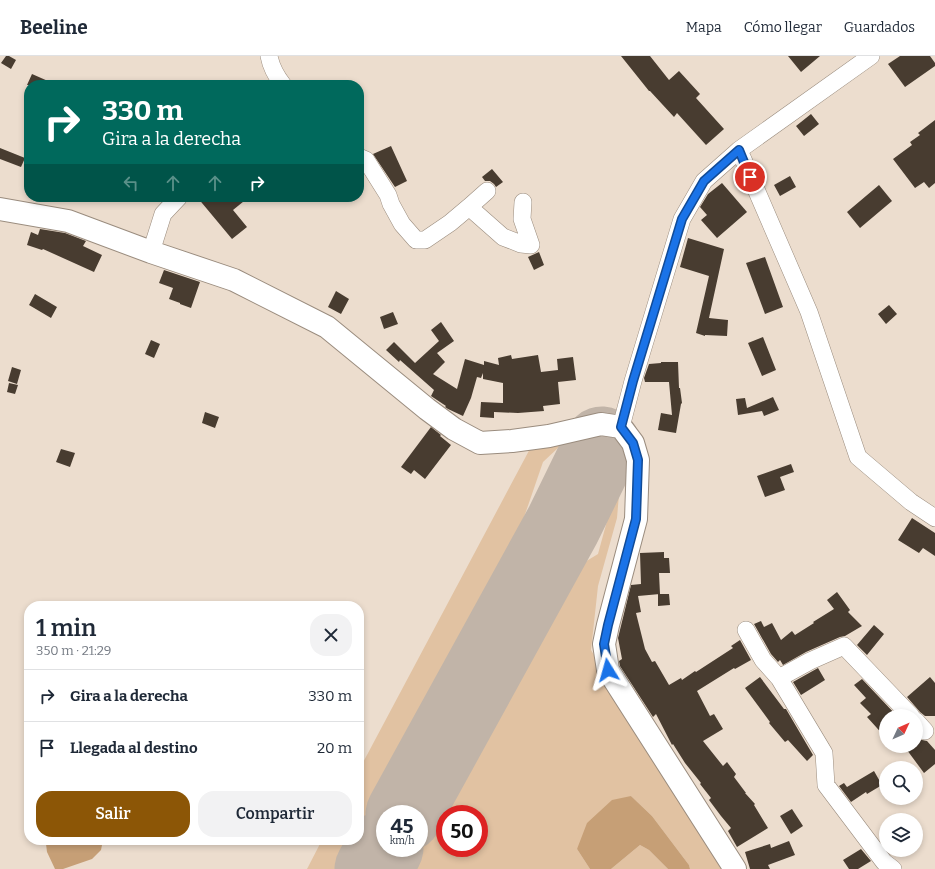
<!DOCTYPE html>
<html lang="es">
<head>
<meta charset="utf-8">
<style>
  body { margin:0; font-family:Bitter,serif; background:#f2f2f3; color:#1f2937; height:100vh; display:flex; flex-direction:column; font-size:15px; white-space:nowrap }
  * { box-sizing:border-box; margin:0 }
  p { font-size:13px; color:#747a83 }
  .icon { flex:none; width:22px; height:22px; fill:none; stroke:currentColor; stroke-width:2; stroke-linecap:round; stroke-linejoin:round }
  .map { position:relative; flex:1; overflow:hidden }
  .side { position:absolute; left:24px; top:545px; width:340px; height:244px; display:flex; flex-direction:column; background:#fff; border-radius:16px; box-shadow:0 2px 6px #0003 }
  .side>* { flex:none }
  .top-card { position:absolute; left:24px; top:24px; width:340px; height:122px; border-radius:16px; box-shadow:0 2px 6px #0003; background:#00695c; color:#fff; overflow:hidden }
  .needle { width:26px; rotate:46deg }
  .fabs { position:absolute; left:879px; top:653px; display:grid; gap:8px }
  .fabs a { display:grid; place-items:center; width:44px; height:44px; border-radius:50%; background:#fff; box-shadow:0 2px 6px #0003; font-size:20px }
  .speed { position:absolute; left:376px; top:749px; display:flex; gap:8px; font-size:20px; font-weight:700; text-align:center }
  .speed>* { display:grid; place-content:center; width:52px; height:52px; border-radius:50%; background:#fff; box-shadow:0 2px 6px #0003; line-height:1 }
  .speed small { font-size:10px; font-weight:400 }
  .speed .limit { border:6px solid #d22; background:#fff; color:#111 }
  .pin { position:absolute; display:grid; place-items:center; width:34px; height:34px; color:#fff; margin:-17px; border:2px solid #fff; border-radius:50%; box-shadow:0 1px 4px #0007 }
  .me { position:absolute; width:44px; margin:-22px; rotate:352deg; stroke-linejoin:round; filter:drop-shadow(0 0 3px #0008) }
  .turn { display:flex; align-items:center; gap:14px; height:84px; padding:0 12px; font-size:18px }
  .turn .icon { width:52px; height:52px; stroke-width:2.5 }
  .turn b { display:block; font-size:28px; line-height:34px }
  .lanes { display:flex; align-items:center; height:38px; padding:0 12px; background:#0003; justify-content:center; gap:20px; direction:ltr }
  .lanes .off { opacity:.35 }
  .round { display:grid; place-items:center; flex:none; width:42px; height:42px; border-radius:16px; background:#f2f2f3 }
  .overview { display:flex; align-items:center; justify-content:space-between; height:68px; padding:0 12px }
  h1 { font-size:24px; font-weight:600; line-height:30px }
  .cta { display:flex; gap:8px; margin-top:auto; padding:8px 12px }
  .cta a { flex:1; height:46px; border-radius:16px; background:#8c5606; color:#fff; font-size:16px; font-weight:600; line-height:46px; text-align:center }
  .cta a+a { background:#f2f2f3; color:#1f2937 }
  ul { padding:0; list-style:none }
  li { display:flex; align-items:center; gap:12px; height:52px; padding:0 12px; border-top:1px solid #e0e1e3 }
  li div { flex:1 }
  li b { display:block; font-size:15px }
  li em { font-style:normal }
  header { display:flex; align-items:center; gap:24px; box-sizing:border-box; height:56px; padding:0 20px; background:#fff; border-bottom:1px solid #e0e1e3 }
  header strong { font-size:19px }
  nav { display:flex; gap:22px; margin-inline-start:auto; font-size:14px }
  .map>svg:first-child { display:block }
</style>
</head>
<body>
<header>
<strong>Beeline</strong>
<nav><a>Mapa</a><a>Cómo llegar</a><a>Guardados</a></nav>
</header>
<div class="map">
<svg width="935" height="813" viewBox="0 0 935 813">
  <rect width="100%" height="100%" fill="#ecddce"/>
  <path fill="#e1c2a2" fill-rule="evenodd" d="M594,374L608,383L619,403L620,427L617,462L598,530L591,594L722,813H690L689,809L652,760L631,740L577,793L590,813H399L410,792H419V776L552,526L598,498L616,432L612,394L598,379L581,382L559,391L543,406L510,502V511L350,813H307L322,784H359V714L532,389ZM445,758H479V792H445Z
    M640,789L649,794L668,813H611Z"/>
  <path fill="#c69f76" d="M631,740L652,760L689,809L690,813H668L649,794L640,789L611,813H590L577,793L587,767L612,744Z
    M53,784H103L101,794L92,803L63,813H55L47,796L46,788Z"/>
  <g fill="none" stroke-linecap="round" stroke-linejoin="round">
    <path stroke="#c1b4a8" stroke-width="77" d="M404,758L563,469L602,389
      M373,813L385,792"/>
  </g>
  <path fill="#483c30" d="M6,0H9L16,4L11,13L1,7Z
    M621,0H650L669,24L679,15L700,38L696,42L724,73L706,89L677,57L674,61L650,35H649Z
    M788,0H820L801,16Z
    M900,0H930L935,7V10L905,31L888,8Z
    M32,18L57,29H27Z
    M811,58L819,68L804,80L796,70Z
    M935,64V127L929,132L924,126L915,132L893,103L912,89L910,86L920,79L918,77Z
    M391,90L407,125L395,131L373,98Z
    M0,92L25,102L21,111L0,103Z
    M492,113L503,126L496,131L494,128L490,125H485L482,121Z
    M790,120L796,131L780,140L774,129Z
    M722,127L747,156L717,182L701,164L707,159L700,151L708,138Z
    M879,129L892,145L860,172L847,156Z
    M197,141H249L233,154L247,171L232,183Z
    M40,173L65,177L86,185L83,190L102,199L94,216L43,193L42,194L27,189L31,176L38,179Z
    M688,182L724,193L709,262L728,264L727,280L705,279V280L696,277L709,220L680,211Z
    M539,196L544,209L534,214L528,201Z
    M765,201L783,251L765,258L746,207Z
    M164,214L200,226L191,252L180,248V247L169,243L173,232L159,227Z
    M336,235L349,243L341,258L328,251Z
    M35,238L57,251L51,262L29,249Z
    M889,249L897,258L886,268L878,258Z
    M393,256L398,268L384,273L380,261Z
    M441,266L454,285L437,297L445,306L433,318L457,333L465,303L484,309V305L499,309L498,302L511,299L512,303L538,299L541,316L558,314L557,303L573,301L576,324L558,326L560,348L543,350L544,355L518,357L494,356V362L480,361L481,346L503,347V327L483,323V317L481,322L477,321L471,342L463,360L448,353L445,351L446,350L431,340L434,334L400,304L399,306L386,294L394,286L415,307L439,285L431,274Z
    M763,281L776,314L762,320L748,287Z
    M151,284L160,288L154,302L145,298Z
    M661,306H678L679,332H680L682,347L681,348L676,377L658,374L661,357L672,359L669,326H645L644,322L649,308L661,307Z
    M12,311L21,314L17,328L8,325Z
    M9,327L18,329L15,338L7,336Z
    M773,341L779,354L764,360L762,355L738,359L736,343L745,342L747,352Z
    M205,356L219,361L215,372L202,367Z
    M431,371L441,379L440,380L451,389L425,423L414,414L411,418L401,411Z
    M61,393L75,397L70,411L56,406Z
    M791,408L794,416L780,421L785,434L765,441L757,420Z
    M912,462L935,477V500L923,492L919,497L898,484Z
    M664,496V502H669L670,517H659L660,538L638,540L641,556L636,557L645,593L652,606L655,605L669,629L681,622L682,624L695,615L696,616L733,592L731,590L740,584L751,604L735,613L734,612L697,635L710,660L714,658L723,673L703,685L723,710L727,706L736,718L734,721L746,737H745L755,748L754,749L768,772L737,791L728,775L731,772L721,760L709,744L711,742L700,728L701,727L685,707L673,688L672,689L656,658L653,661L620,610L619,605L622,603L618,582L631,529L641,528L640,497Z
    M837,536L850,554L848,556L862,570L845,580L840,581L806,596L783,609L780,604L778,606L771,598L754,568L761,565L764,571L772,567L781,584L792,575L795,579L814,567L813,566L834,553L827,544Z
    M658,538H669L670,549L658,550Z
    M874,569L884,578L867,599L857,589Z
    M818,612L825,624L801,639L793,626Z
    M760,621L784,653H786L813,699L807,705L788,684L785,686L769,667L770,666L745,632Z
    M930,621L935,627V660H925L920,656L907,641Z
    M862,623L897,660H886V682L867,661L871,658L860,647L866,642L854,629Z
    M916,680L922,684L927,685L935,694V708L924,717L904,690H916Z
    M874,715L882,729L867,738L866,736L851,746L839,730L844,727L847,731Z
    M792,753L803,770L791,778L780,760Z
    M789,785L795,799L768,809L770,813H750L745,796L770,788L771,792Z
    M861,793L871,805L858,813H849L843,804Z"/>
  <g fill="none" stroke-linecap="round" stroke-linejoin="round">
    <defs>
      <path id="minor" d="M269,0C271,11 276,20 283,29
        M739,94L809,256L858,401L911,446L935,462
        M359,101L366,104L388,139L391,148L402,168L416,184H425L450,167L469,151L487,135
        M469,151L503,181L521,188L531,189L522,163L523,146
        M151,196L163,158L179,141
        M621,371L633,325L682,163L704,125L739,94L871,0
        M746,574L763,604L779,622L824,697L826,729L884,806L893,813
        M779,622L810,605L844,590L911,660
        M916,665L925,675"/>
      <path id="major" d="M0,153L68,165L151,196L234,224L327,271L427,353L454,373L480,387L512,385L549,380L601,368L621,371L633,387L638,404L636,463L608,569L604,588L608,614L735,813"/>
    </defs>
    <use href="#minor" stroke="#9a8c7e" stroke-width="18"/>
    <use href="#major" stroke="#9a8c7e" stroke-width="24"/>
    <use href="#minor" stroke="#fff" stroke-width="17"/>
    <use href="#major" stroke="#fff" stroke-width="22"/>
  </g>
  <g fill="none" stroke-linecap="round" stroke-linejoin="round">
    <defs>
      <path id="route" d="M608,614L604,588L608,569L636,463L638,404L633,387L621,371L633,325L682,163L704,125L739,94L750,121"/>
    </defs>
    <use href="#route" stroke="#114b97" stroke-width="10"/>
    <use href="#route" stroke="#1a73e8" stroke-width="7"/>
  </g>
</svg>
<div class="fabs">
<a><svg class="needle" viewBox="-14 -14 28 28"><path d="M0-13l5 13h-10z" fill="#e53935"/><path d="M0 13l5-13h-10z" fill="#747a83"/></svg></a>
<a><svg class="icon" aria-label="search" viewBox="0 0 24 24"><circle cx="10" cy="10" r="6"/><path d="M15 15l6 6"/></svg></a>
<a><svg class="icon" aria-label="layers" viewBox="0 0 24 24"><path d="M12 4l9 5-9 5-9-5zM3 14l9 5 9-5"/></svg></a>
</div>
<div class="speed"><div>45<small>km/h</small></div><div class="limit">50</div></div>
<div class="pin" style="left:750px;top:121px;background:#d93025"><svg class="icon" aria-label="arrive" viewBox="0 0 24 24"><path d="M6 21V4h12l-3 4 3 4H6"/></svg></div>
<svg class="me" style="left:608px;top:614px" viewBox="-20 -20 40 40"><path d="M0-17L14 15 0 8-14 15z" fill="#1a73e8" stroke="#fff" stroke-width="4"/></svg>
<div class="top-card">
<div class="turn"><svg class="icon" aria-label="right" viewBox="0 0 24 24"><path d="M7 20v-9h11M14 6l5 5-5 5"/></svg><div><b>330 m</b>Gira a la derecha</div></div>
<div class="lanes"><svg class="icon off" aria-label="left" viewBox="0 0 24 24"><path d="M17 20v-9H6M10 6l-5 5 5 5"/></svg><svg class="icon off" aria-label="ahead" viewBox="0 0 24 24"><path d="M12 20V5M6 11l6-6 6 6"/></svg><svg class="icon off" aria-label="ahead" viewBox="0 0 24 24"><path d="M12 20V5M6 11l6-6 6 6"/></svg><svg class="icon" aria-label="right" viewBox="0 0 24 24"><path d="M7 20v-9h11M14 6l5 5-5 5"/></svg></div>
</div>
<section class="side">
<div class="overview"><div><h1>1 min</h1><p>350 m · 21:29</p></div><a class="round"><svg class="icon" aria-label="close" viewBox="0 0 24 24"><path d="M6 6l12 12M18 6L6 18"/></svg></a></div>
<ul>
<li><svg class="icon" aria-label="right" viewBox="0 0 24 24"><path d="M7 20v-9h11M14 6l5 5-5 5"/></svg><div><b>Gira a la derecha</b></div><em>330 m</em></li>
<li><svg class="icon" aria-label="arrive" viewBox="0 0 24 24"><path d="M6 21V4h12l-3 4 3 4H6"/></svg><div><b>Llegada al destino</b></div><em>20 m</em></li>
</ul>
<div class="cta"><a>Salir</a><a>Compartir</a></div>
</section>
</div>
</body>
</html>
